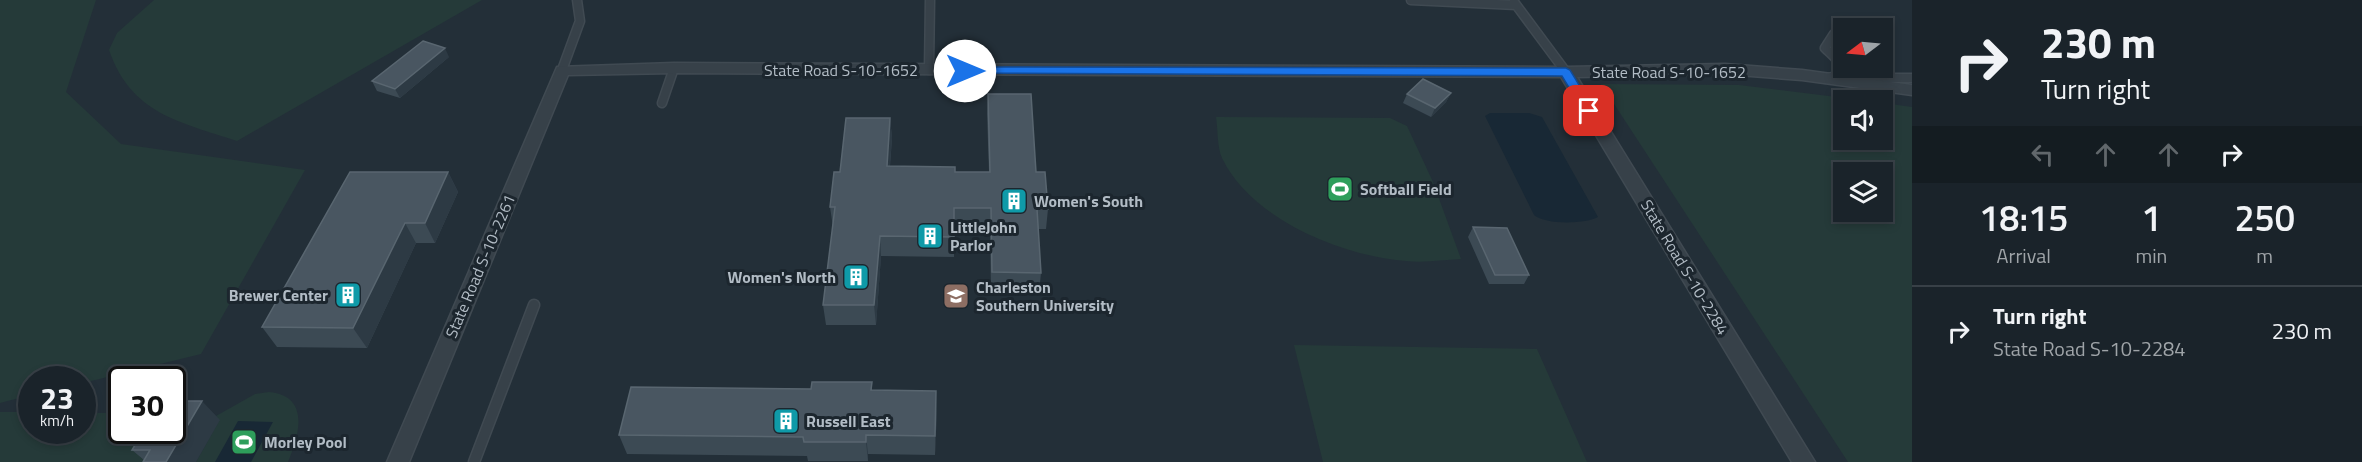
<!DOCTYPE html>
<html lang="en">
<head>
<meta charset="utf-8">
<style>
  body { margin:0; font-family:"Titillium Web",sans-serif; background:#272f36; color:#f1f3f6; height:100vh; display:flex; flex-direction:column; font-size:22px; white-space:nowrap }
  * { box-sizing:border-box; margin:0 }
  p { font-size:20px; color:#9fa4a8 }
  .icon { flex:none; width:33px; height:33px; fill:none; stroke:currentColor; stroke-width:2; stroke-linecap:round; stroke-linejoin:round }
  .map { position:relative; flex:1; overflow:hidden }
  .details { display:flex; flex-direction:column; background:#1a232a; width:450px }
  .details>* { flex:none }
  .guide { background:#1a232a; color:#f1f3f6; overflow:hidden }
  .needle { width:39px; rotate:254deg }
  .fabs { position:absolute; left:1833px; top:18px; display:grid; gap:12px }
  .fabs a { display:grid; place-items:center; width:60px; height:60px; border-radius:0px; background:#1a232a; box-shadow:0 3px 9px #0003,0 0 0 2px #384047; font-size:30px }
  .speed { position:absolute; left:18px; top:366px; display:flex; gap:12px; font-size:30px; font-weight:700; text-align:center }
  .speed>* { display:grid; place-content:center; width:78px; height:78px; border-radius:50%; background:#1a232a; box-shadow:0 3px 9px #0003,0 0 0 2px #384047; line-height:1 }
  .speed small { font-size:15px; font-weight:400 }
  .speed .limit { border:3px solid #111; border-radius:9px; background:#fff; color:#111 }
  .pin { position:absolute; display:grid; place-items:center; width:51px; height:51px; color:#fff; margin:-26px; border-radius:12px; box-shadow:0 3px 9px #0006 }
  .me { position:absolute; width:66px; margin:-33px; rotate:90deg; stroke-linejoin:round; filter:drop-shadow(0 0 4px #0008) }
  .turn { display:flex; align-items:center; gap:21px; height:126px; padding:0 30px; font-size:27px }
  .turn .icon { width:78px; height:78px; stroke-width:2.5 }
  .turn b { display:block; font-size:42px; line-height:51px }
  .lanes { display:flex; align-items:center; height:57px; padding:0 30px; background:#0003; justify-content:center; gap:30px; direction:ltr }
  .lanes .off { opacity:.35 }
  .eta { display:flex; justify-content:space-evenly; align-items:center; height:102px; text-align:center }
  .eta b { font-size:36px; font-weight:600; line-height:42px }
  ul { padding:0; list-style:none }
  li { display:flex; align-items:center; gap:18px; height:90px; padding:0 30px; border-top:2px solid #384047 }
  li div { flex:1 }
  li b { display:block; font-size:22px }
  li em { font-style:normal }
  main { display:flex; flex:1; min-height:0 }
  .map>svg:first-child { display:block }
</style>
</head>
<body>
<main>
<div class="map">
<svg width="1912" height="462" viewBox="0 0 1912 462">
  <rect width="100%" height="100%" fill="#232f38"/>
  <path fill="#253a39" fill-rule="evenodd" d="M0,0H96L66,92L121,144L305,170L201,354L83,383L82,380H32L31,395L0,403Z
    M154,0H482L237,141C180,122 131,114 109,50L117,33Z
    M1601,84L1739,85L1861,100H1844V140H1882L1883,103L1912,107V462H1848ZM1844,172H1882V212H1844Z
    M1216,117L1390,118L1407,126L1433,182L1461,259C1443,260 1424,263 1406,261C1342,256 1251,219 1222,158C1217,147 1218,130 1216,117Z
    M1294,345L1537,349L1587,462H1323Z
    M269,392C311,396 299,436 288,462H196L219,421L214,420L216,416L255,394Z
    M0,412H31L32,430H82L83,413H121L122,430H172L173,413H186L157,462H0Z"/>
  <path fill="#182835" d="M1490,113H1529L1542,117L1598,217C1586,224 1545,225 1534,215L1485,116Z
    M238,421L273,422L251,462H215Z"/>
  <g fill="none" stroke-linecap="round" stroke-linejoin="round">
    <defs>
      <path id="lane-far1" d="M1411,0L1516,5
        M1514,2L1566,72
        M562,70L580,21L577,0
        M929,70L930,0
        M1828,78L1840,75C1843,62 1833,56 1825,48L1834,34
        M1851,78H1912
        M662,103L674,68"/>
      <path id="lane" d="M474,462L534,305"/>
      <path id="street" d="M674,63L1566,67L1725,64L1802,70L1912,85V95L1802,80L1725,74L1577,77L1815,462H1792L1561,77L674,73L568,75L409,462H387L557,67Z"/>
    </defs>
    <use href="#lane-far1" stroke="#404a52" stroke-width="11"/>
    <use href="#lane" stroke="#404a52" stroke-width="13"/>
    <use href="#street" stroke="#404a52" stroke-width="3"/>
    <use href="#lane-far1" stroke="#374149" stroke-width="8"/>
    <use href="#lane" stroke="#374149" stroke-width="10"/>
    <use href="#street" fill="#374149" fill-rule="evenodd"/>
  </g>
  <path fill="#3c4a54" d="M449,57L400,98L377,91L372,81Z
    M1451,93L1446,102L1431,117L1403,103L1407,94Z
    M988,94L1036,172L1048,209L1046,229H1038L1041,273L1039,293L991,292L990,229L954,228V257L881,256L876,325H826L823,305L833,227L830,207L840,172L890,118L892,138L890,166L955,172H989L987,114Z
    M448,172L458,192L435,243H416L367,348L277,347L262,327Z
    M1473,227L1529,275L1524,284H1489L1468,237Z
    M872,382V390L937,410L935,455L868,454V461H808L807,456L627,454L619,435L811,389Z
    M220,420L144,460L132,450Z"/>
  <path fill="#2d3a44" d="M445,48L449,57L400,98L395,89Z
    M1451,93L1446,102L1431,117L1435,108Z
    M890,118L892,138L888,187L887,166Z
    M448,172L458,192L435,243L425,223Z
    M405,223L416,243L367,348L353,328Z
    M880,236L881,256L876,325L874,305Z
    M936,391L937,410L935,455V436Z
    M202,401L220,420L196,462H166Z
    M866,435L868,454V461L866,442Z"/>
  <path fill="#495661" stroke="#596670" stroke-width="1.5" d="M423,41L445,48L395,89L372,81Z
    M1423,79L1451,93L1435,108L1407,94Z
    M988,94H1031L1036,172H1045L1048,209H1037L1041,273L992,272L991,208H954V237L880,236L874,305H823L835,207H830L834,172H840L846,118H890L887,166L955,167V172H990Z
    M350,172H448L425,223H405L353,328L262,327Z
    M1473,227L1507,228L1529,275H1495Z
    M812,382H872L871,390L936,391L935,436L866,435V442H804L803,437L619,435L631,387L811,389Z
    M182,401H202L166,462H143L150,450H132L144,430H172V418Z"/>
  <path fill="#1a73e8" stroke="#114b97" stroke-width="1.5" d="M965,67L1566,68L1570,70L1595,111L1589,115L1585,114L1562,76L961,73V68Z"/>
  <defs>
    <symbol id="stadium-square" viewBox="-11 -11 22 22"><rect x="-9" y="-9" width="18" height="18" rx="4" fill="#2e9e5b" stroke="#1c262e"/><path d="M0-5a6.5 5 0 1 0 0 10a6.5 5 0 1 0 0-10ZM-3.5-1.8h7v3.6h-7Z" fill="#fff"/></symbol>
    <symbol id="building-square" viewBox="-11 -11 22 22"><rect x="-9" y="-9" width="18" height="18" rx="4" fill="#0f9aa8" stroke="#1c262e"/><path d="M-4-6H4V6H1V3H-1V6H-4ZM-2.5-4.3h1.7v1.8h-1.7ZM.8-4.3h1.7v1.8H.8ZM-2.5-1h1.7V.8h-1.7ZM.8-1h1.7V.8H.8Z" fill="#fff"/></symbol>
    <symbol id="university-square" viewBox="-11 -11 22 22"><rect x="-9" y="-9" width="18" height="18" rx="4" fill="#8d6e63" stroke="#1c262e"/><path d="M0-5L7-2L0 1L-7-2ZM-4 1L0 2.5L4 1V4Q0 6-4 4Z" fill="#fff"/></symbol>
  </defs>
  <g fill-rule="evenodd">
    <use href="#stadium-square" x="1325" y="174" width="30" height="30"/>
    <use href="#building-square" x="999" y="186" width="30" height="30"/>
    <use href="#building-square" x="915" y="221" width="30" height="30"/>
    <use href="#building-square" x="841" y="262" width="30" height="30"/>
    <use href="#building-square" x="333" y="280" width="30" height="30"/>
    <use href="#university-square" x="941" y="281" width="30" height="30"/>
    <use href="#building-square" x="771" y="406" width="30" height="30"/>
    <use href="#stadium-square" x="229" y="427" width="30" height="30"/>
  </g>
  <g text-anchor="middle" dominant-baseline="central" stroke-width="6" stroke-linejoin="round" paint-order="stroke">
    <g font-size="16" fill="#b2bcc5" stroke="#1c262e">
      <text x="841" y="70">State Road S-10-1652</text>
      <text x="1669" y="72">State Road S-10-1652</text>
      <text transform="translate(480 266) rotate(-67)">State Road S-10-2261</text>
      <text transform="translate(1685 267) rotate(59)">State Road S-10-2284</text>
    </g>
    <g font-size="16" font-weight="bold" fill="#b2bcc5" stroke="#1c262e" text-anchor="start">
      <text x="1360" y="189">Softball Field</text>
      <text x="1034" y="201">Women's South</text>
      <text x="950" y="227">LittleJohn<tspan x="950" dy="18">Parlor</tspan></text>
      <text x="836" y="277" text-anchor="end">Women's North</text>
      <text x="976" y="287">Charleston<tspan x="976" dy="18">Southern University</tspan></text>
      <text x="328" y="295" text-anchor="end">Brewer Center</text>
      <text x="806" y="421">Russell East</text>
      <text x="264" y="442">Morley Pool</text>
    </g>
  </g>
</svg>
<div class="fabs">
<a><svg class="needle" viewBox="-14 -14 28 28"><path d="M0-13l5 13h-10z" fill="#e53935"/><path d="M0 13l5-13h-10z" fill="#9fa4a8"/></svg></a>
<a><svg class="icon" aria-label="sound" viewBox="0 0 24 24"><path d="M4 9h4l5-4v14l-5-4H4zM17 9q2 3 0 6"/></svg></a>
<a><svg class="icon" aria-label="layers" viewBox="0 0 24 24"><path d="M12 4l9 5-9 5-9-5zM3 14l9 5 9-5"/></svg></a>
</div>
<div class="speed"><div>23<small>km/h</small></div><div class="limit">30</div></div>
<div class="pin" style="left:1589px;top:111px;background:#d93025"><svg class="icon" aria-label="arrive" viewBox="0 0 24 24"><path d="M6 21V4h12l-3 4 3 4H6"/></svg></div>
<svg class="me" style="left:965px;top:71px" viewBox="-20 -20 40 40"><circle r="19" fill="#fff"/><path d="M0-13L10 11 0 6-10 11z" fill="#1a73e8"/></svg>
</div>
<section class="details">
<div class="guide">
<div class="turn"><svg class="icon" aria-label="right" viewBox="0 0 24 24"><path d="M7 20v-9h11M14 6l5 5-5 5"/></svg><div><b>230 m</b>Turn right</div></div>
<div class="lanes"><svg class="icon off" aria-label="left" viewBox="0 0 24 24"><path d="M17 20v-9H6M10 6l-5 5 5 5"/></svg><svg class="icon off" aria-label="ahead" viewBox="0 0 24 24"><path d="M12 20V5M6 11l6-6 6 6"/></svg><svg class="icon off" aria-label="ahead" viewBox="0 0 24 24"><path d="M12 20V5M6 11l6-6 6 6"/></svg><svg class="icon" aria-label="right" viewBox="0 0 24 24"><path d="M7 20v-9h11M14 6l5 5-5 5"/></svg></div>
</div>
<div class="eta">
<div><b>18:15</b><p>Arrival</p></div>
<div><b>1</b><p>min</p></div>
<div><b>250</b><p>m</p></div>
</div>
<ul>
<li><svg class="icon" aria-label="right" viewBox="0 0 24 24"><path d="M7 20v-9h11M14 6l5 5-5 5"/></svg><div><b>Turn right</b><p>State Road S-10-2284</p></div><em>230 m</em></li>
</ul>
</section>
</main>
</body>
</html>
